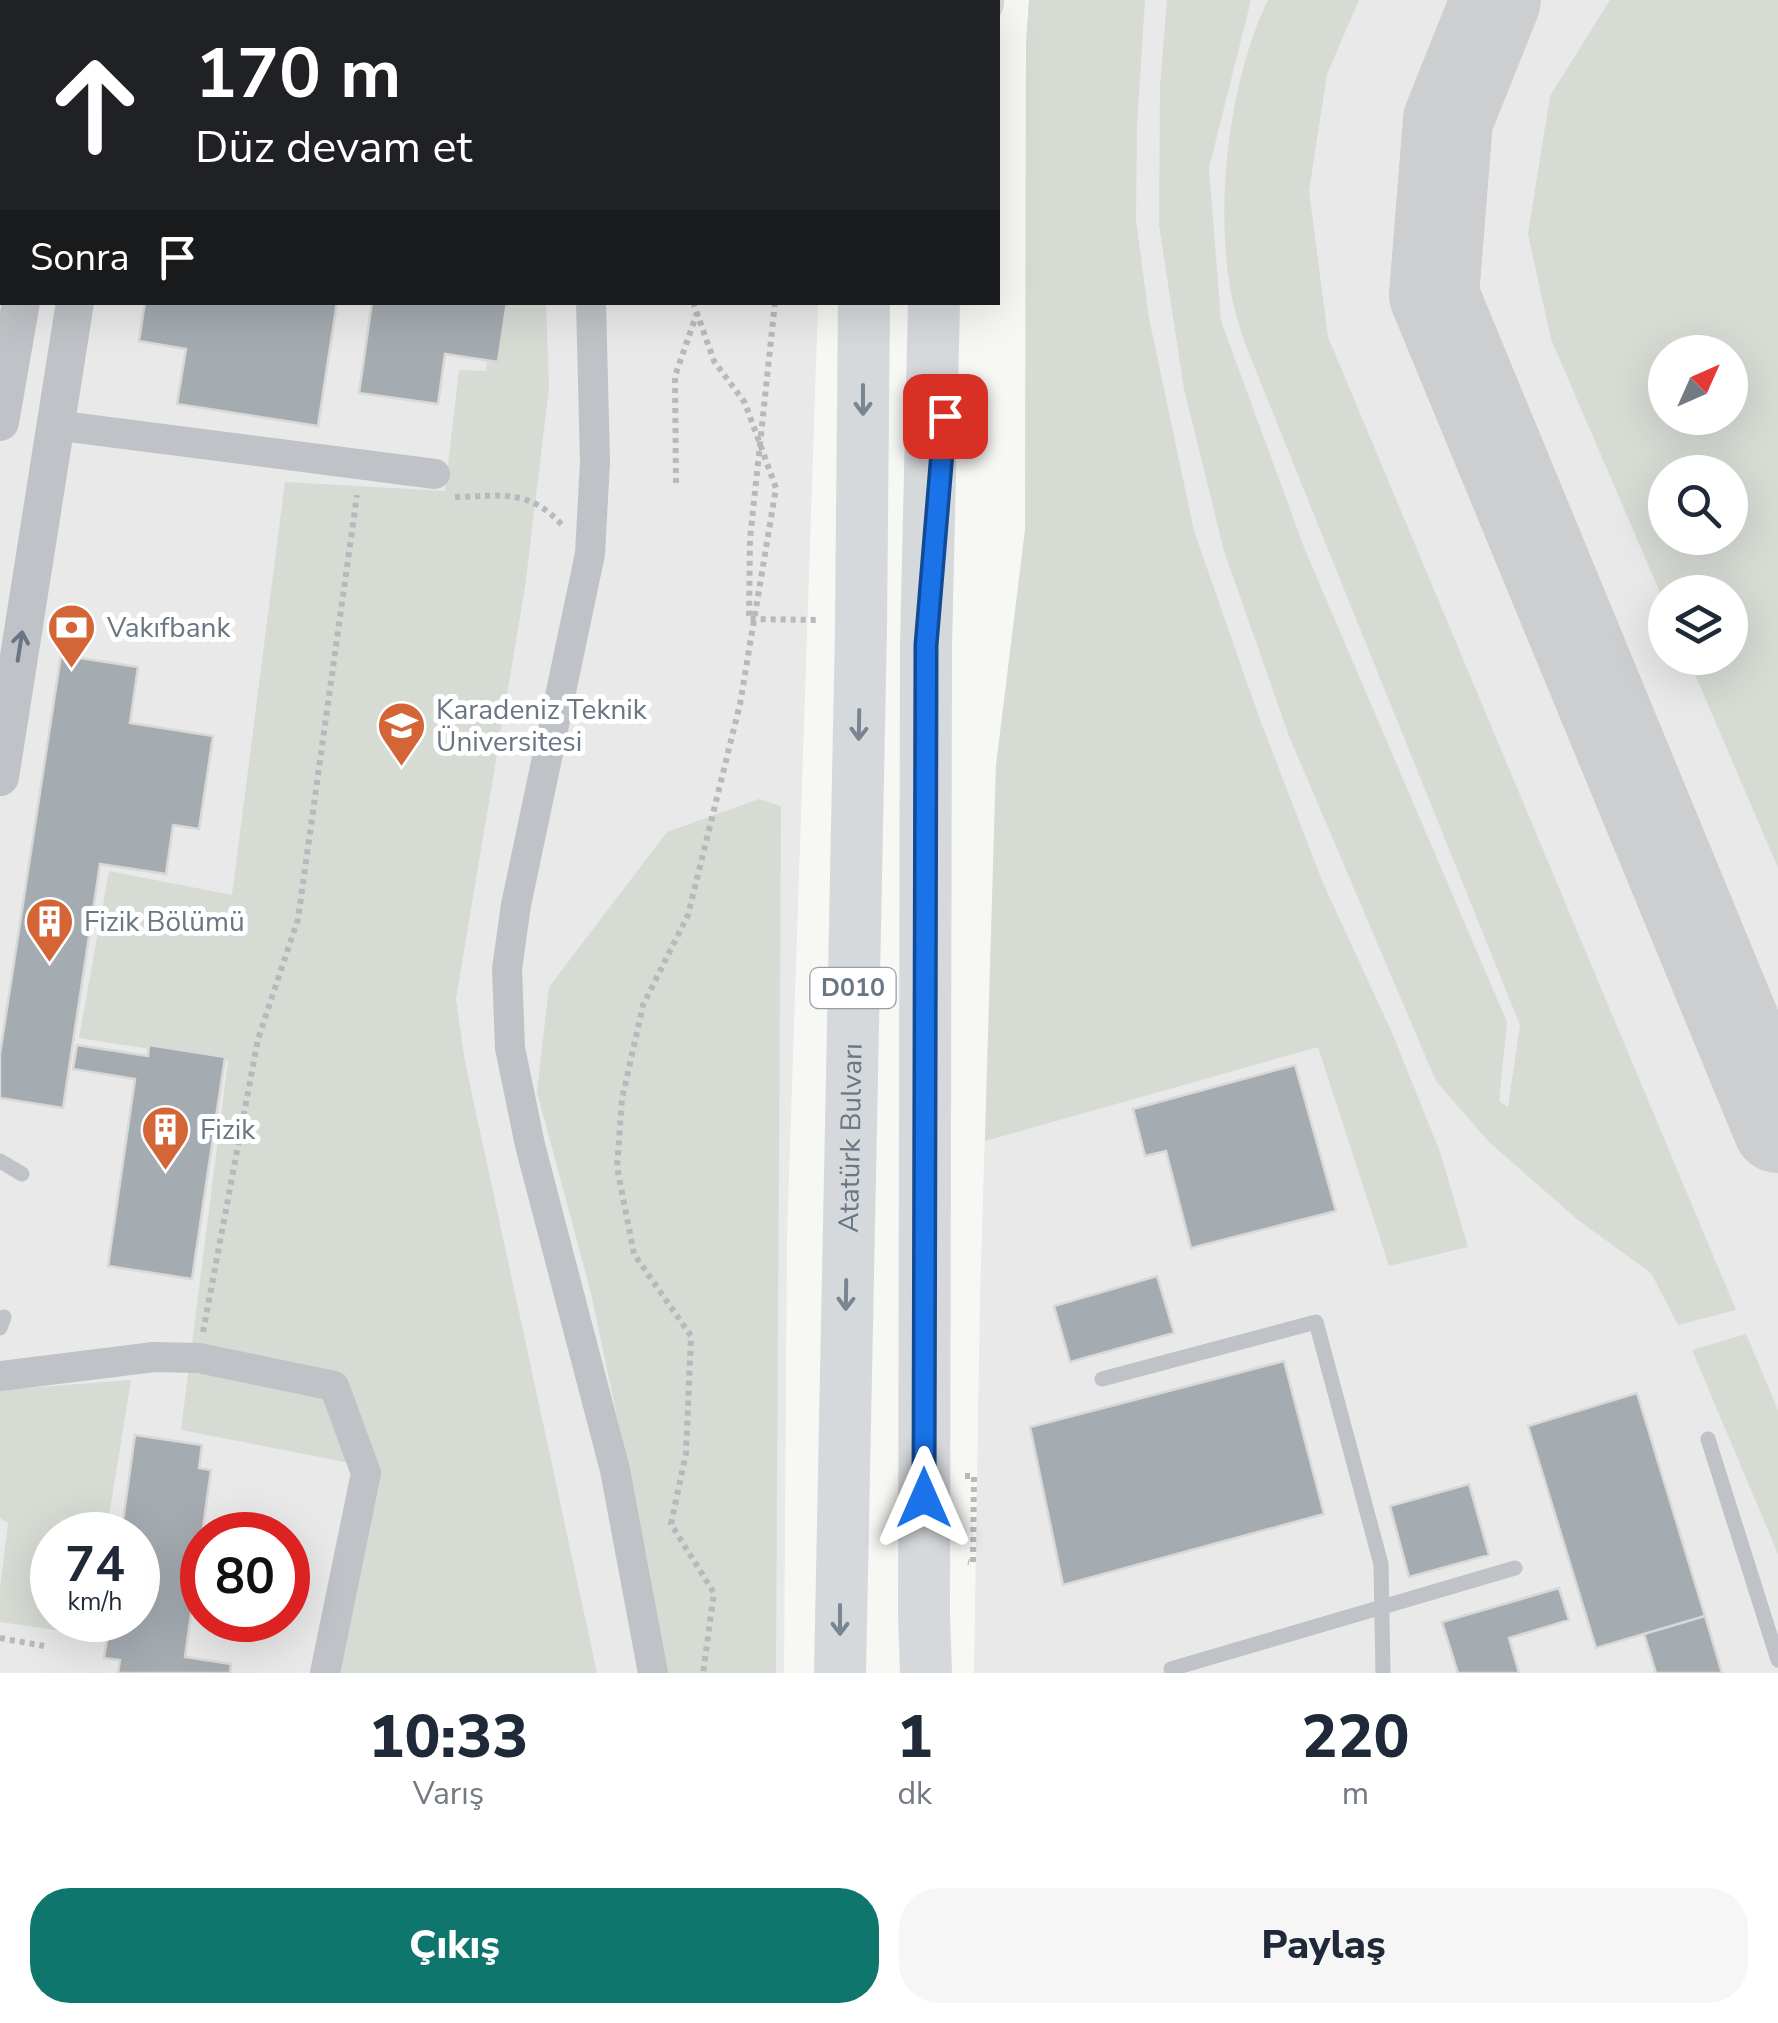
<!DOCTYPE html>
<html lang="tr">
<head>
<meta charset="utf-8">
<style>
  body { margin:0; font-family:"Nunito Sans",sans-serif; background:#f6f6f7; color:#1f2937; height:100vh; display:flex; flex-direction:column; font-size:38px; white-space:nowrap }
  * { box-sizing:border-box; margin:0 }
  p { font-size:32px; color:#747a83 }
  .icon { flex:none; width:55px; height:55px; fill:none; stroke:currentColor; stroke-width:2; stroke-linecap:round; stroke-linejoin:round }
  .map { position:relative; height:1673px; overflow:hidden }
  .drawer { display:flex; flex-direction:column; background:#fff; flex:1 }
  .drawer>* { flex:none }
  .top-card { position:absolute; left:0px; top:0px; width:1000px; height:305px; box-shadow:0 10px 40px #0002; background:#202124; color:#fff; overflow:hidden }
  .needle { width:65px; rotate:45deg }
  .fabs { position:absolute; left:1648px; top:335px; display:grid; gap:20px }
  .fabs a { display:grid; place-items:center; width:100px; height:100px; border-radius:50%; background:#fff; box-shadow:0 10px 40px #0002; font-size:50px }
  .speed { position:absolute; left:30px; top:1512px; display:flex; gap:20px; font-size:50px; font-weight:700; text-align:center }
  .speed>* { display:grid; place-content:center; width:130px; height:130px; border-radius:50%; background:#fff; box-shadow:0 10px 40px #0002; line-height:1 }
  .speed small { font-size:25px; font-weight:400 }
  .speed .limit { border:15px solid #d22; background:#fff; color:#111 }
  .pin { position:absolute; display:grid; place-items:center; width:85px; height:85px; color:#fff; margin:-42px; border-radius:20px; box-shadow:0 5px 15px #0006 }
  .me { position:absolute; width:110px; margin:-55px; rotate:0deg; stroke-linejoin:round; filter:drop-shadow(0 0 8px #0008) }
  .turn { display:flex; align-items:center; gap:35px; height:210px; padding:0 30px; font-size:45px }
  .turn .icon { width:130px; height:130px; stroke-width:2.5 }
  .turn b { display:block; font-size:70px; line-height:85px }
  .then { display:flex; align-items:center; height:95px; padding:0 30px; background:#0003; gap:20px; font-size:38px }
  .eta { display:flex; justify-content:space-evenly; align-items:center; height:170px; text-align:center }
  .eta b { font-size:60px; font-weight:800; line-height:70px }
  .button { display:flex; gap:20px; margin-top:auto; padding:20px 30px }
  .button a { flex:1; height:115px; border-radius:40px; background:#0f766e; color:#fff; font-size:40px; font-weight:800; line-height:115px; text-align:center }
  .button a+a { background:#f6f6f7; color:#1f2937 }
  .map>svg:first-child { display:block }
</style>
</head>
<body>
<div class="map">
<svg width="1778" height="1673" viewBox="0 0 1778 1673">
  <rect width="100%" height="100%" fill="#f7f7f4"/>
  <path fill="#e8e9e8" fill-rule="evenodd" d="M0,0H828L2,2V302L818,303L787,1236L784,1673H0ZM52,1535H138V1620H52ZM202,1535H288V1620H202Z
    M1029,0H1778V1673H974L980,1298L996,766L1025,530L1026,44ZM1665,352H1730V418H1665ZM1665,472H1730V538H1665ZM1665,592H1730V658H1665Z"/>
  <path fill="#d6dbd4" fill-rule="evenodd" d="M1029,0H1145L1137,125L1136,220L1149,318L1194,531L1259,717L1323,883L1393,1035L1440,1152L1468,1247L1389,1266L1318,1047L985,1141L996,766L1025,530L1026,44Z
    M1167,0H1251L1209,168L1221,321L1305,550L1507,1022L1499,1101L1508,1107L1520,1025L1258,376C1251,357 1242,338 1237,318C1211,228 1227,83 1268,0H1359L1327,74L1309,191L1328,337L1736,1310L1678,1325L1651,1273L1578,1220L1489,1142L1436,1081L1289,736L1224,551L1184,389L1159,225L1160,85Z
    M1610,0H1778V868L1688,658H1730V592H1665V604L1551,339L1528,234L1550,96ZM1730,352V418H1665V352ZM1730,472V538H1665V472Z
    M494,303H546L549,388L525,587L456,999L465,1062L597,1673H331L376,1468L181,1430L228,1061L79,1038L109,871L232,895L285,482L445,491L459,370L486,371Z
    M759,799L781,806L776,1673H664L648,1564L591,1293L537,1092L549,987L667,832Z
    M1746,1334L1778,1410V1554L1692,1350Z
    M131,1380L106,1535H52V1620H92L90,1635L0,1622V1589L8,1523L0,1518V1390Z"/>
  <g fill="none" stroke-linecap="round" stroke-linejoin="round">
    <path stroke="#ccced0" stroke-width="90" d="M1496,0L1448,120L1434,295L1778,1128"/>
  </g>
  <path fill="#a4abb1" stroke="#d8d9d7" stroke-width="2.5" d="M191,0H270L191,2Z
    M298,0H393L298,2Z
    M145,302H337L318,426L177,404L186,349L139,341Z
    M372,302H507L498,362L445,354L438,404L359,393Z
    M61,655L138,667L130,723L213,736L199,829L173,825L166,874L100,864L63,1108L0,1098V1054Z
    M77,1045L148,1056L149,1045L225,1057L192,1279L108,1266L135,1079L73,1069Z
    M1295,1065L1336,1211L1191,1248L1166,1151L1145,1156L1133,1109Z
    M1157,1276L1174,1333L1070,1362L1054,1306Z
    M1284,1361L1324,1514L1063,1585L1030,1427Z
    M1637,1393L1705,1616L1596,1648L1528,1426Z
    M135,1435L202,1445L199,1468L211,1470L185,1657L231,1664L230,1673H118L120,1660L104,1658L110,1620H138V1535H121Z
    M1469,1484L1489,1555L1409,1577L1390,1506Z
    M1559,1588L1569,1620L1509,1638L1519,1673H1458L1442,1622Z
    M1705,1616L1722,1673H1656L1644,1634Z"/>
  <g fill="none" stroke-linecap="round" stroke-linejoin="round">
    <path stroke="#b7babd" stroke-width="6" stroke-dasharray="5 5" stroke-linecap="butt" d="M789,0V2
      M626,2V0
      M693,302L714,361L745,403L776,488L740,704L688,915L643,1005L622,1099L617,1167L634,1254L691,1336L686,1453L671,1524L714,1593L703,1673
      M775,302L750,539L749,619L820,620
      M676,483L675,376L697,313
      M455,497C502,496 528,488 562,525
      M203,1332L258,1039L298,919L357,495
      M965,1476H974L973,1563L968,1562
      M0,1638L44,1646"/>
    <path stroke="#bfc2c6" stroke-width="15" d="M0,1161L22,1174
      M0,1328L4,1317
      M1102,1379L1316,1322L1381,1564L1383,1673
      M1708,1439L1778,1660
      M1171,1669L1515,1568"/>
    <path stroke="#bfc2c6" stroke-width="30" d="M558,0L559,2
      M591,302L595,462L590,554L516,905L507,969L510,1048L530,1145L615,1470L653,1673
      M54,425L435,474
      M0,1376L154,1357L199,1358L334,1386L366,1473L325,1673"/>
    <path stroke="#bfc2c6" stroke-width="38" d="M72,2L73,0
      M127,2L128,0
      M0,422L21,302
      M0,777L75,302"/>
    <g stroke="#d5d9dc" stroke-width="52">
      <path d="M866,2V0"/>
      <path d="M941,2V0"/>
      <path d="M978,2V0"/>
      <path id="s1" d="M840,1673L861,628L864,302"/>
      <path d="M926,1673L924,1614L926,645L934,302"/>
    </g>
  </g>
  <defs><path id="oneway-shaft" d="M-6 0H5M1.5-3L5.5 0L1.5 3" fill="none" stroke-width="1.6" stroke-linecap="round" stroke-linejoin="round" transform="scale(2.5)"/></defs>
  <g stroke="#798590">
    <use href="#oneway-shaft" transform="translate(863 400) rotate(90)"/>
    <use href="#oneway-shaft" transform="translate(859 725) rotate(91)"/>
    <use href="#oneway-shaft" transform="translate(846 1295) rotate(91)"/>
    <use href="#oneway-shaft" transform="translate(840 1620) rotate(90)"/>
  </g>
  <use stroke="#697683" href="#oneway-shaft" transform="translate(20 646) rotate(-81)"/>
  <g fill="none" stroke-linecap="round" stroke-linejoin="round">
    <defs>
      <path id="route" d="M924,1498L926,645L945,416"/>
    </defs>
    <use href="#route" stroke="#114b97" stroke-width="25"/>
    <use href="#route" stroke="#1a73e8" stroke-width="18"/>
  </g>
  <defs>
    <symbol id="bank-pin" viewBox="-11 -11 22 30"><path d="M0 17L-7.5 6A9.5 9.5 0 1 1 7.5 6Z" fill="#d46537" stroke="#fff"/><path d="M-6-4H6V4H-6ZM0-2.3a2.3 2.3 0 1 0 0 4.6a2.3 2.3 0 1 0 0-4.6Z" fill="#fff"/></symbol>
    <symbol id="university-pin" viewBox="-11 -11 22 30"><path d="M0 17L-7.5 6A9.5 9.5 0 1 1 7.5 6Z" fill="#d46537" stroke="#fff"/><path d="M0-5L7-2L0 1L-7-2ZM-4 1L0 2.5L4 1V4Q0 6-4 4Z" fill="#fff"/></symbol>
    <symbol id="building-pin" viewBox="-11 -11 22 30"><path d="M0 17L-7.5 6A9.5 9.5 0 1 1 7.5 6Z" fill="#d46537" stroke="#fff"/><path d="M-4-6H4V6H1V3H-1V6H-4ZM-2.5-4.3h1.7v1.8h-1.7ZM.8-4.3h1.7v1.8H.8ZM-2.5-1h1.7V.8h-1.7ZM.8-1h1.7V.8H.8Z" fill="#fff"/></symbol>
  </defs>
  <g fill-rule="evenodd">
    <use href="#bank-pin" x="44" y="600" width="55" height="75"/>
    <use href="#university-pin" x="374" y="698" width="55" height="75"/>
    <use href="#building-pin" x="22" y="894" width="55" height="75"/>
    <use href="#building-pin" x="138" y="1102" width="55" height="75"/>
  </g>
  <g text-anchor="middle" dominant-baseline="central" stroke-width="10" stroke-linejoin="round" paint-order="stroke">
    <rect fill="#fff" stroke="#969fa8" stroke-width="2.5" x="810.5" y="968" width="85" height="40" rx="8"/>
    <g font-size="25" font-weight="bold" fill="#697683">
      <text x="853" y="988">D010</text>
    </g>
    <g font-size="28" fill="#697683" stroke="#fff" text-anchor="start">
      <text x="107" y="628">Vakıfbank</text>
      <text x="436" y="710">Karadeniz Teknik<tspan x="436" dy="32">Üniversitesi</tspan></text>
      <text x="84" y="922">Fizik Bölümü</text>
      <text x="200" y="1130">Fizik</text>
    </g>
    <g font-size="28" fill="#697683" stroke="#fff">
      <text stroke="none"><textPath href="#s1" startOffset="535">Atatürk Bulvarı</textPath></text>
    </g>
  </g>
</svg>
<div class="fabs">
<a><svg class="needle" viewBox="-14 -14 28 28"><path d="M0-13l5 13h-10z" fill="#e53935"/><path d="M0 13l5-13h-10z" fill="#747a83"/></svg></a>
<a><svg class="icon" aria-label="search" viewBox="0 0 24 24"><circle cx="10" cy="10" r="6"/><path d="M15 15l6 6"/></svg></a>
<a><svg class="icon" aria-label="layers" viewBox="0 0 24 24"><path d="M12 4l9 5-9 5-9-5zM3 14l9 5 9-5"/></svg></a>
</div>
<div class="speed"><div>74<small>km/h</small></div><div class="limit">80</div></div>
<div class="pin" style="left:945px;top:416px;background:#d93025"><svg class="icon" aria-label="arrive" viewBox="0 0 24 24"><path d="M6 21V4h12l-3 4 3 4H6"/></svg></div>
<svg class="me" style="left:924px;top:1498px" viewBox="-20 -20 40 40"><path d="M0-17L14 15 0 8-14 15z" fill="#1a73e8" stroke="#fff" stroke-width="4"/></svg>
<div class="top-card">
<div class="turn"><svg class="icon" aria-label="ahead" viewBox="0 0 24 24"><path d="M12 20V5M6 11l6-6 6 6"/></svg><div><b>170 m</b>Düz devam et</div></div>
<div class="then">Sonra<svg class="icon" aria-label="arrive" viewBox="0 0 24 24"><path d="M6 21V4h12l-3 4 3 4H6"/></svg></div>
</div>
</div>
<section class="drawer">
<div class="eta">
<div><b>10:33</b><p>Varış</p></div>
<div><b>1</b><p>dk</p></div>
<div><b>220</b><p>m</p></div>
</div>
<div class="button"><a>Çıkış</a><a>Paylaş</a></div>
</section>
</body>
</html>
